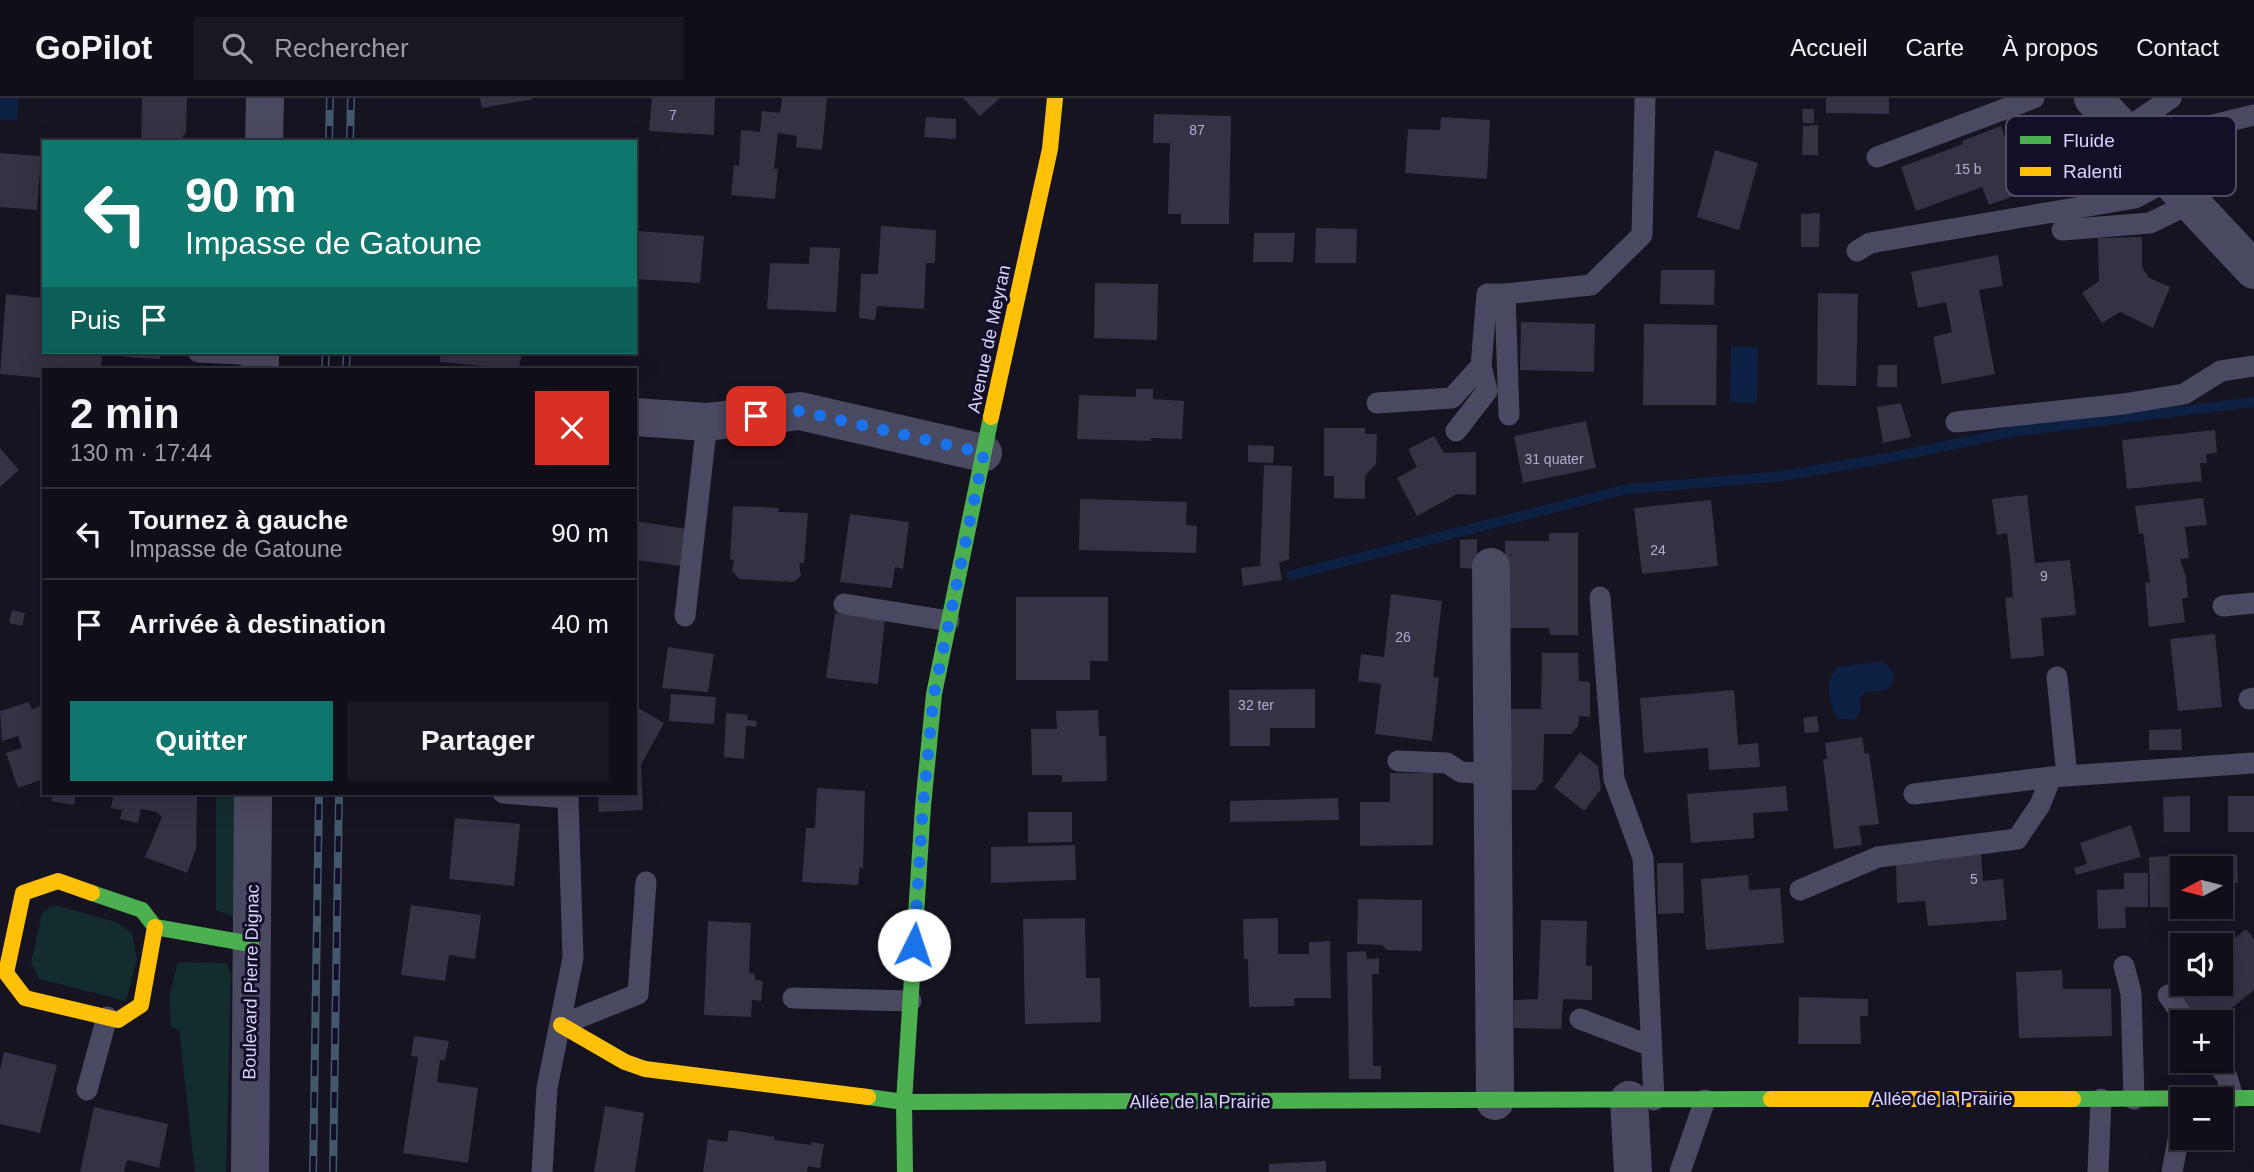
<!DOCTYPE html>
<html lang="fr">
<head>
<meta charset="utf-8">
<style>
  body { margin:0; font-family:Helvetica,sans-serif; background:#191822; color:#f1f3f6; height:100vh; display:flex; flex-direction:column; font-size:26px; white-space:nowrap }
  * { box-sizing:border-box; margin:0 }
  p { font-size:23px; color:#9c9ca2 }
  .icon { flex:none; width:38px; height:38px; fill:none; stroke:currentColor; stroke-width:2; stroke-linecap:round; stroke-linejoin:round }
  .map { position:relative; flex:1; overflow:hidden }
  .sheet { position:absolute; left:42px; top:270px; width:595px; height:427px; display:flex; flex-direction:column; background:#100f19; border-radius:0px; box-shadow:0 7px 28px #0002,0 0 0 2px #302f38 }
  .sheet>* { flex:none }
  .hud { position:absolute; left:42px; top:42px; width:595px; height:214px; border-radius:0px; box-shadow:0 7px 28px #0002,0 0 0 2px #302f38; background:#0f766e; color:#fff; overflow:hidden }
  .needle { width:46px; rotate:263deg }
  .controls { position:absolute; left:2170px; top:758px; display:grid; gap:14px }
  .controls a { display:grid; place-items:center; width:63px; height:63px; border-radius:0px; background:#100f19; box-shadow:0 7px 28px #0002,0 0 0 2px #302f38; font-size:35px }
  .pin { position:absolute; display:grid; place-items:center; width:60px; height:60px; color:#fff; margin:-30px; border-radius:14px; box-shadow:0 4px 10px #0006 }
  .me { position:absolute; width:77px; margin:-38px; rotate:4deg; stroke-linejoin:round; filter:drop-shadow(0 0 5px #0008) }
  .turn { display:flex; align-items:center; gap:24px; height:147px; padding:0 28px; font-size:32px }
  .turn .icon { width:91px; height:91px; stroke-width:2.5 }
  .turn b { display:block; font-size:49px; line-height:60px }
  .then { display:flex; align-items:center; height:66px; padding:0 28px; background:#0003; gap:14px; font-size:26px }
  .round { display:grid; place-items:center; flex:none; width:74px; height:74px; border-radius:0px; background:#191822 }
  .summary { display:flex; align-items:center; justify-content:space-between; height:119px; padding:0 28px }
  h1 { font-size:42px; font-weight:600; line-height:52px }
  .primary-button { display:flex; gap:14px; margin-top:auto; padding:14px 28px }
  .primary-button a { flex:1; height:80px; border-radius:0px; background:#0f766e; color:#fff; font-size:28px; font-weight:600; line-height:80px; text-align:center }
  .primary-button a+a { background:#191822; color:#f1f3f6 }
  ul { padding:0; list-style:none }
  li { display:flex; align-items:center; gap:21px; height:91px; padding:0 28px; border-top:2px solid #302f38 }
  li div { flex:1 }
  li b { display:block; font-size:26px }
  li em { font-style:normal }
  header { display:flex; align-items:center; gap:42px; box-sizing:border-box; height:98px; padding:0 35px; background:#100f19; border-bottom:2px solid #302f38 }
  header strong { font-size:33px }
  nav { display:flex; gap:38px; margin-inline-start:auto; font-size:24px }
  .search { width:490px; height:63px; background:#191822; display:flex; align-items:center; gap:18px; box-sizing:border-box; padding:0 24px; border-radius:0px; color:#9c9ca2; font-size:26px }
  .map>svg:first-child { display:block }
</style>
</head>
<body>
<header>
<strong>GoPilot</strong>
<div class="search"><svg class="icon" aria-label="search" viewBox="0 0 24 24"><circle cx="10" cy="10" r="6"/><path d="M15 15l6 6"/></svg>Rechercher</div>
<nav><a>Accueil</a><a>Carte</a><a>À propos</a><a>Contact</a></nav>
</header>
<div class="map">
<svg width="2254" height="1074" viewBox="0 0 2254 1074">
  <rect width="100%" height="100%" fill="#161421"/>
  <path fill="#132c2d" d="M216,695H234V819L216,812Z
    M51,808H59L116,824L132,835L137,861L126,903L39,881L31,864L42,816Z
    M178,864L227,865L231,877L226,1074H195L179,932L171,929L169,899Z"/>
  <path fill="#0d2144" d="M0,0H19L17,23L0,21Z
    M1731,248L1758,249L1757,305L1730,304Z
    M1883,563C1893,570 1900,586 1884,592C1878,594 1871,593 1865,594L1860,601L1861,610L1855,622L1837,620C1829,604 1823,583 1838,569Z"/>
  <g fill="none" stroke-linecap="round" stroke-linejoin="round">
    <path stroke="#0d2144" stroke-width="10" d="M1292,477L1627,391L1782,378L1898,358L2011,334L2254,304"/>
  </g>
  <path fill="#343243" d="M142,0H187L186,34L183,38L182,44H141Z
    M480,0H533V1L482,10Z
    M652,0H715L714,37L649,33Z
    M782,0H827L822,52L796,49L797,38L778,35L774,71H778L775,101L731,97L734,67L739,68L741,32L760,34L762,13L780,15Z
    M963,0H1000L980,18Z
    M1826,0H1889V16L1826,15Z
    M1802,11H1814V25H1803Z
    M1154,16L1231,18L1229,126H1181V116H1168L1170,45H1153Z
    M926,19L956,21V41L924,39Z
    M1441,19L1490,22L1487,81L1405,75L1408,31L1440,32Z
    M1818,27V57H1802L1803,28Z
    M2001,28L2025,94L1989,107L1982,89L1916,113L1901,69L1963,46L1962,43Z
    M1715,52L1758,65L1739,132L1697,119Z
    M0,55L41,58L37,112L0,109Z
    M1820,115L1819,149H1801V116Z
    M881,128L936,132L935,165H926L924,211L877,208L875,222L859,220L861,176H878Z
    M1316,130L1357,131L1356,165H1315Z
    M638,133L704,138L700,185L635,181Z
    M1254,135H1295L1293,164H1253Z
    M2142,139V169L2149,180L2170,189L2153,230L2120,214L2102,225L2082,195L2099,183L2098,140Z
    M810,149L840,150L836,214L767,211L770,165L809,166Z
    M1998,157L2003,188L1979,192L1995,276L1942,286L1933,239L1952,234L1946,204L1918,210L1911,174Z
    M1661,172H1715L1714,207L1660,206Z
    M1095,185L1158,186L1157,242L1094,240Z
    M1818,195L1858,196L1856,288L1817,287Z
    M6,196L44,200V254L102,257L101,271H44V280L0,276Z
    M1521,224L1595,226L1594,274L1520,272Z
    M1644,226L1717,227L1716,307H1643Z
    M125,254H160V261L125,259Z
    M441,254H522L519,271L440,264Z
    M1878,267H1897V289H1877Z
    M1136,291H1153V301L1184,303L1182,341L1151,340V343L1077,341L1079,297L1136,299Z
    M1901,305L1911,339L1883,345L1877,309Z
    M1586,323L1596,370L1523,385L1514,338Z
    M1324,330H1365V336H1377L1376,366L1365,378V401L1334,400V378H1324Z
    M2215,332L2217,355L2206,356L2207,365H2200L2202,383L2127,391L2122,342Z
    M1434,338L1444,355L1476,354V397L1457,396L1417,418L1397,380L1417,369L1408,351Z
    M1248,347L1274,348L1273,365L1248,364Z
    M0,350L19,372L0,389Z
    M1264,367L1292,368L1289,461L1279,465L1282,482L1243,488L1241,470L1260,468Z
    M2027,397L2035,465L2070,462L2076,517L2041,520L2044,558L2011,561L2005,500L2013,499L2011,468L2007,435L1997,437L1992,401Z
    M2203,400L2207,427L2185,429L2189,460L2180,461L2186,479L2188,500H2182L2185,524L2149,529L2145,485L2150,484L2143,435L2139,436L2135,408Z
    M1080,401L1187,404L1186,427L1197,428L1196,455L1079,452Z
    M1711,402L1718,468L1642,476L1634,410Z
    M733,408L779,410L778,414L808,415L804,465H799L801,478L794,484L739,481L732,473L734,462L730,461Z
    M850,416L909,424L903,471L895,469L892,490L840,484Z
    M635,423L687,431L682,468L635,462Z
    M1549,435H1578V537H1550L1549,530H1506L1505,443H1549Z
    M1477,441V471L1460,470V442Z
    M1391,496L1442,503L1433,579L1439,580L1432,643L1375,636L1381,586L1358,583L1361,556L1384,559Z
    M1016,499H1108V563H1090V582H1016Z
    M12,512L25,515L22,528L9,525Z
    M835,515L885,522L878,586L826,580Z
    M2215,536L2222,609L2178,613L2170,541Z
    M668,549L714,556L708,594L662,590Z
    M1542,555H1578L1579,583L1590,584V619L1579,618L1578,628L1571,636H1544L1543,683L1535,692H1506L1511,611H1541Z
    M1315,591V630H1270V648H1230L1229,592Z
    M1734,592L1738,647L1758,645L1760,669L1709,672L1708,650L1644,655L1640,600Z
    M671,596L716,599L714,626L669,623Z
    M29,604L32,611L44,607V681L18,690L6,655L22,650L18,638L2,643L0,613Z
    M635,608L664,625L641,667L643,712L599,714L598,695H635Z
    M1098,612L1099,638H1106L1107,683L1062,684V677H1032L1031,631H1057L1056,613Z
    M726,615L748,617L747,622L757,623L756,629L746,628L744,661L724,659Z
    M1817,618L1819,634L1805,635L1803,620Z
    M2181,631L2182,652H2149V632Z
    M1862,639L1865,656L1869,655L1879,726L1859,728L1862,747L1834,751L1823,661H1827L1825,645Z
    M1580,654L1598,668L1601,691L1584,713L1554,689Z
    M1390,675H1433V747L1360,748V704H1390Z
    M1786,688L1788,713L1753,715L1754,740L1691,745L1687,696Z
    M817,690L865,693L863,770L860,769L858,787L802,784L806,730H815Z
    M53,695H76L74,707L51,703Z
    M114,695H197L196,751L187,775L145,759L162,719L157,714L141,711L138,725L120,721L122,712L111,710Z
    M2190,698V734H2164L2163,699Z
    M2228,698H2254V734H2228Z
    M1338,700L1339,722L1230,724V703Z
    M1028,714H1072V744L1028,745Z
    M455,720L520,726L514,788L449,781Z
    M2131,727L2141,759L2076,777L2074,770L2087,766L2080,745Z
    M1075,747L1076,782L991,785V749Z
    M1981,753L1983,783L2003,781L2007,822L1928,828L1925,803L1897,805L1896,765Z
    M2237,757L2238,785L2221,786V770H2203V758Z
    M2169,758L2170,809H2150L2149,759Z
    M1657,765H1683L1684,815L1658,816Z
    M2124,775H2148V809H2125L2126,830L2098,831L2097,792L2124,791Z
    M1748,777L1749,792L1780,790L1784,845L1706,852L1701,781Z
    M1358,801L1422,802V853L1387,852L1382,847L1357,846Z
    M411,807L481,817L475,861L449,857L445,883L401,877Z
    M1085,820L1086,880H1100L1101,924L1025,926L1023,821Z
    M1278,820V856H1309V844L1330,843L1331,900H1294L1295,908L1249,909L1248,861H1244L1243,821Z
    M1541,822L1587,823L1586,868H1592V902L1563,901L1561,931L1514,930V902L1538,901Z
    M708,823L751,825L749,875L755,876V882L763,883L761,903L752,902L751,919L704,917Z
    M2246,831L2254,841V892L2215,924H2199L2172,892L2182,883V886H2221V852Z
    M1366,853L1367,861L1379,860V876H1372L1373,968H1381V981H1349L1347,854Z
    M2062,872L2063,891H2111L2112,938L2019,940L2016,874Z
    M1799,899L1868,901V918H1860L1861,946H1798Z
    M414,938L449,943L445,962H440L437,984L478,990L468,1065L403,1055L418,959L411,958Z
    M4,954L57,967L40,1035L0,1026V972Z
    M605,1008L644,1015L635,1074H594Z
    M94,1009L168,1026L159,1070L129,1062L126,1064L124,1074H80Z
    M729,1032L775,1039L774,1042L811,1047V1044L824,1046L820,1070L808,1068L807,1074H703L708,1041L727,1044Z
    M1326,1063V1074H1269V1066Z"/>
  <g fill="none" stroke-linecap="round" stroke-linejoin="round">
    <path stroke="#4a4962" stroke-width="21" d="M2123,33L2171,0
      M2136,46L2254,17
      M1877,59L2034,0
      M2062,132L2150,125L2191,105
      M1857,153L1870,145L2135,100L2169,82
      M1505,196L1509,317
      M198,254L260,257
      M1377,305L1452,300L1481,268
      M1956,324L2123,306L2184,296L2221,273L2254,268
      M1456,333L1487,293L1481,268L1487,196H1505L1591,187L1642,137L1645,0
      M1600,499L1614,681L1643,760L1654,1002
      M844,506L949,523
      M2223,508L2254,505
      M685,518L707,324
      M2057,579L2067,678
      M2249,601L2254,600
      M1398,663L1447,665L1461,674L1493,676
      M503,695L568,700L573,860L547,990L542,1074
      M1914,696L2051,679
      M1800,792L1878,759L2017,741L2040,707L2051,679L2254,665
      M2124,868L2131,895L2134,1001
      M2168,897L2187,924
      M793,900L911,903
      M1580,921L1651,948
      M561,927L638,896L646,784
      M2215,962L2227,979L2233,1000
      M87,992L107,919
      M1680,1074L1705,1002
      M2098,1074L2101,1001
      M2172,1074L2182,1021"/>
    <path stroke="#4a4962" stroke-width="38" d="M2093,0L2254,172
      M264,44L265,0
      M260,271V254
      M635,319L707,324L800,313L983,355
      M1491,469L1495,1003
      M1629,1002L1633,1074
      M250,1074L253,695"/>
    <path stroke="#4caf50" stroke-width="16" d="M92,795L142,812L155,829L251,846
      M868,999L904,1004L1771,1001
      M2073,1001L2254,1000
      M905,1074L904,1004L923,708L934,596L991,319"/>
    <path stroke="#ffc107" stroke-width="16" d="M991,319L1050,51L1055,0
      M92,795L58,783L23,795L6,875L25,900L118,922L141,907L155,829
      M561,927L625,964L645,971L868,999
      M1771,1001H2073"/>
    <defs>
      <path id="rail" d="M329,44L330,0
        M350,44L351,0
        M325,271L326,254
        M346,271L347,254
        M313,1074L319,695
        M333,1074L339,695"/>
    </defs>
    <use href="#rail" stroke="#43596b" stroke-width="8"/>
    <use href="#rail" stroke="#130f26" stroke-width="5" stroke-dasharray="16" stroke-linecap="butt"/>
  </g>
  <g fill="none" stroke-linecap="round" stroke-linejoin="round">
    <path stroke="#1a73e8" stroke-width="12" stroke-dasharray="0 21.6" d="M756,318L800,313L984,355L934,596L923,708L914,847"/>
  </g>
  <g text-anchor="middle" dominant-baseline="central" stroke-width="6" stroke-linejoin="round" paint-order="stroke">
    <g font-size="14" fill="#b0acd0">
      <text x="673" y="17">7</text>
      <text x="1197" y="32">87</text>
      <text x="1968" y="71">15 b</text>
      <text x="1554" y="361">31 quater</text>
      <text x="1658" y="452">24</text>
      <text x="2044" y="478">9</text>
      <text x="1403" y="539">26</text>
      <text x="1256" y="607">32 ter</text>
      <text x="1974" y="781">5</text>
    </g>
    <g font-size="18" fill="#d9d4ff" stroke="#130f26">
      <text transform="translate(989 241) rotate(-78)">Avenue de Meyran</text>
      <text transform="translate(251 884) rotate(-89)">Boulevard Pierre Dignac</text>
      <text x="1942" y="1001">Allée de la Prairie</text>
      <text x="1200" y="1004">Allée de la Prairie</text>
    </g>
  </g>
  <rect x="2006" y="18" width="230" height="80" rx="10" fill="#130f26" stroke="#4e4a67" stroke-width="2"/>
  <rect x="2020" y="38" width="31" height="8" fill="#4caf50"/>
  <rect x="2020" y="69" width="31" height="9" fill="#ffc107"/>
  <g font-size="19" fill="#d9d4ff">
    <text x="2063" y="49">Fluide</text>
    <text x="2063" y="80">Ralenti</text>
  </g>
</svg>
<div class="controls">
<a><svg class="needle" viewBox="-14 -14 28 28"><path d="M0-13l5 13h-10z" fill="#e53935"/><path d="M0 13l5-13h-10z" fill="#9c9ca2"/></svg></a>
<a><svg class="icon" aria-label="sound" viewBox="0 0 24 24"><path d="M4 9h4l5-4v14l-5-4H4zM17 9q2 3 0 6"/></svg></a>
<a>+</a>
<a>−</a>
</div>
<div class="pin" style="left:756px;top:318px;background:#d93025"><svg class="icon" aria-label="arrive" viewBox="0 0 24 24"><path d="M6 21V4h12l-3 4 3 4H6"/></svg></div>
<svg class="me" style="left:914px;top:847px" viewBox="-20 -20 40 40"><circle r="19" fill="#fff"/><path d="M0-13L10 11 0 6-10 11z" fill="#1a73e8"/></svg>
<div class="hud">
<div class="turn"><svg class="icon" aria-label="left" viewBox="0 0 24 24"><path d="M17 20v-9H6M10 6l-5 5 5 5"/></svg><div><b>90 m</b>Impasse de Gatoune</div></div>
<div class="then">Puis<svg class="icon" aria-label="arrive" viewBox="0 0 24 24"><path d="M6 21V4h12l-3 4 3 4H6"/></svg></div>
</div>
<section class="sheet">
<div class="summary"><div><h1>2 min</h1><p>130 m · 17:44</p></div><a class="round" style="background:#d93025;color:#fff"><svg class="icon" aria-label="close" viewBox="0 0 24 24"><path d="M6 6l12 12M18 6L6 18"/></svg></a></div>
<ul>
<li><svg class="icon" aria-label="left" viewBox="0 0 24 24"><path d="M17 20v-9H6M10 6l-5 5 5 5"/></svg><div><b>Tournez à gauche</b><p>Impasse de Gatoune</p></div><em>90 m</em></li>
<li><svg class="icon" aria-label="arrive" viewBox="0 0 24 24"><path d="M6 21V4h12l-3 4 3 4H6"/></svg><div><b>Arrivée à destination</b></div><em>40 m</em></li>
</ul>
<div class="primary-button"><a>Quitter</a><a>Partager</a></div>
</section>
</div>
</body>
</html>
